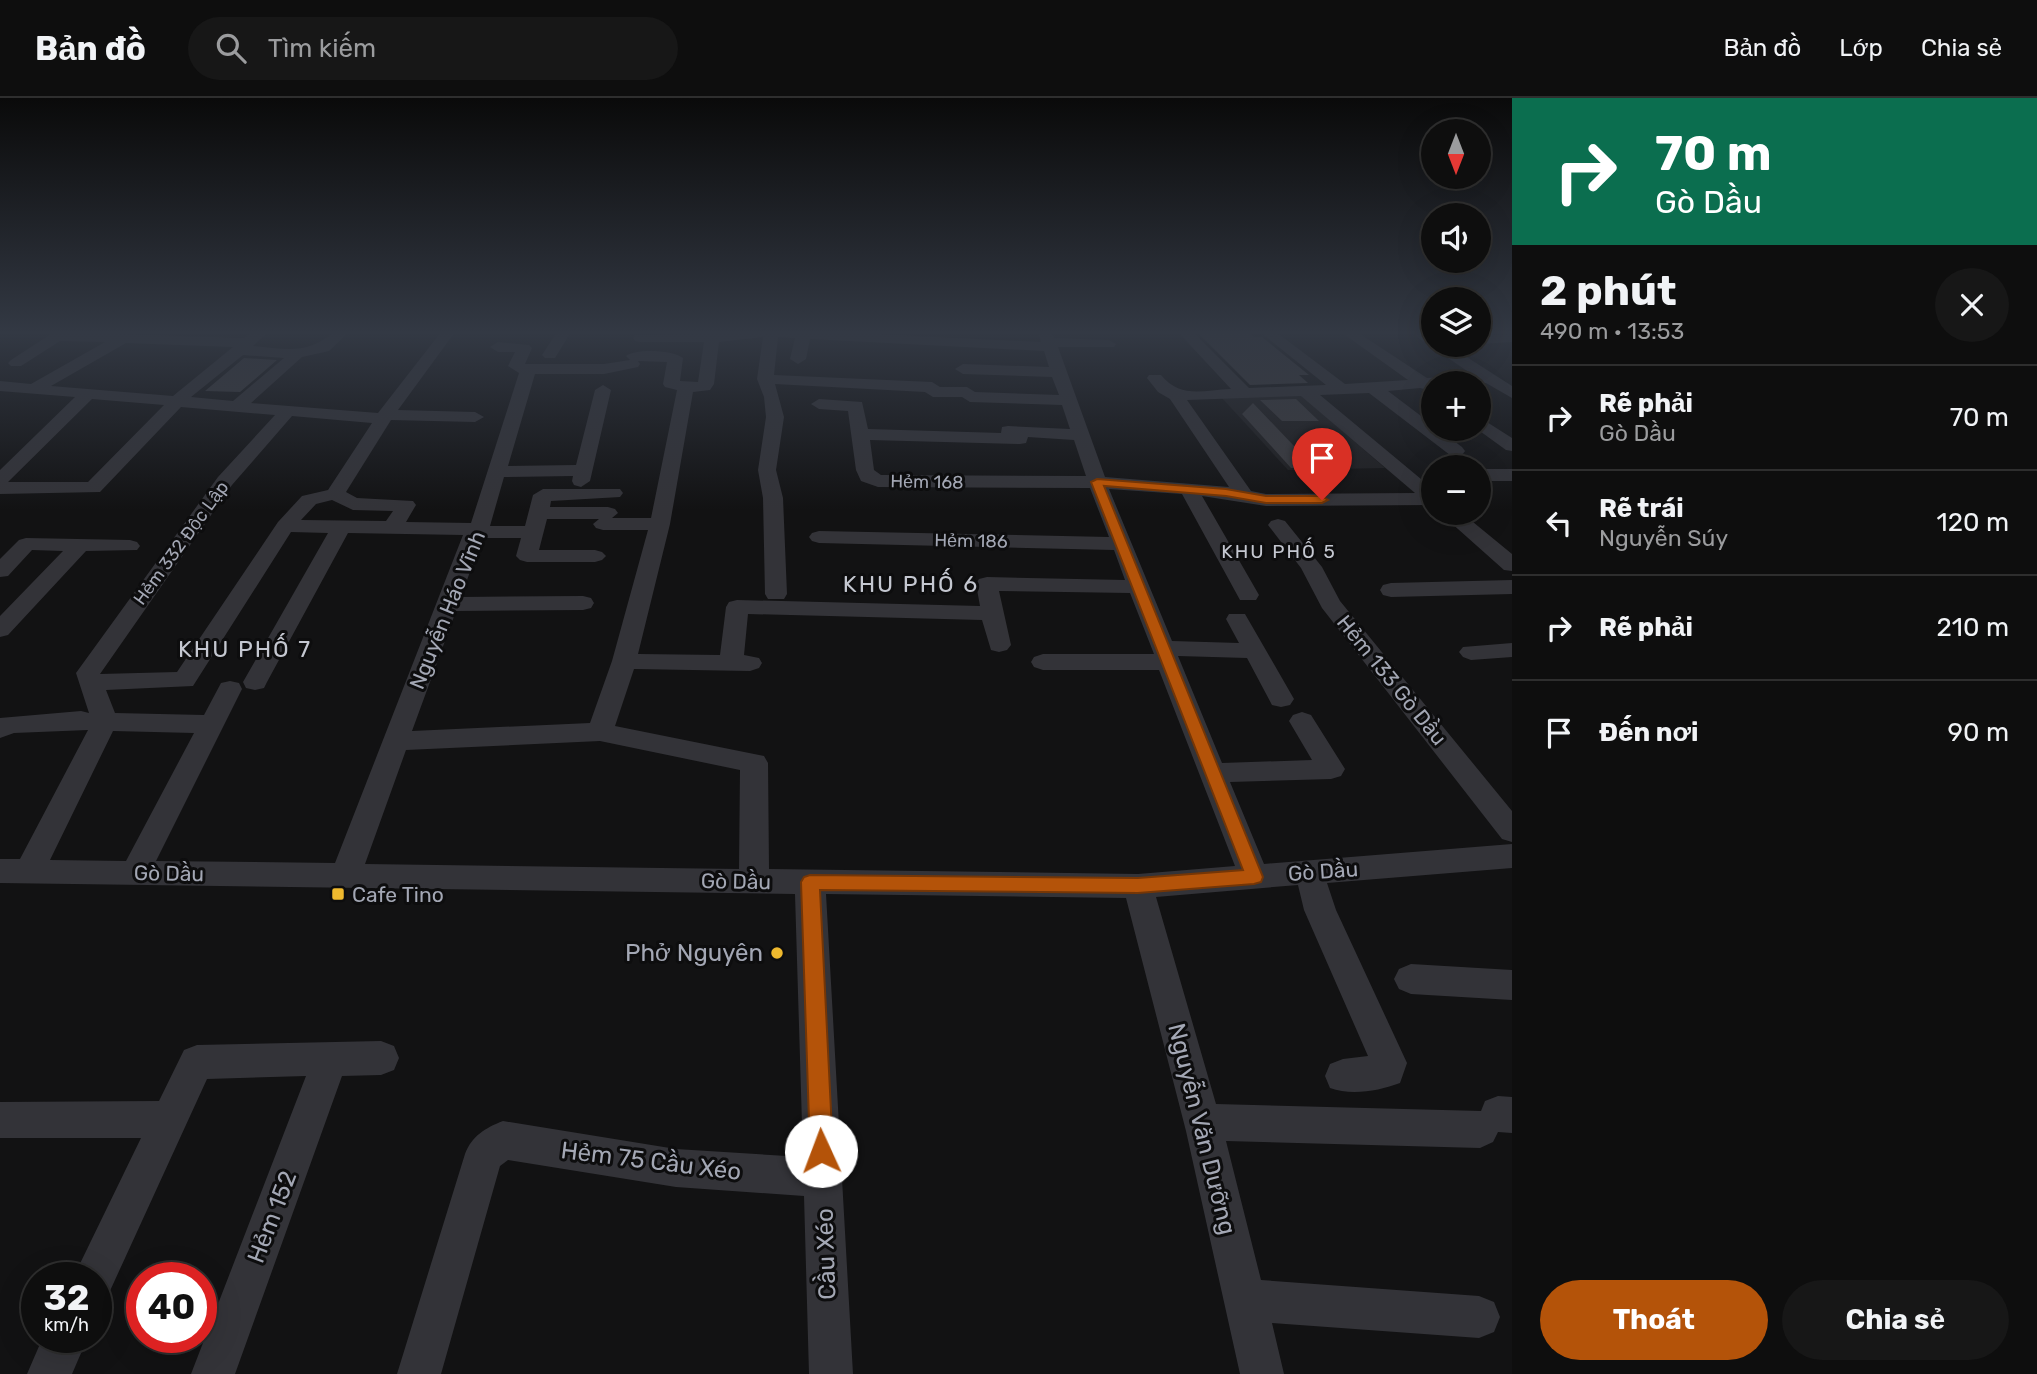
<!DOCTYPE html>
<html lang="vi">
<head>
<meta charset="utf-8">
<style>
  body { margin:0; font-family:Rubik,sans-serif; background:#171717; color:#f1f3f6; height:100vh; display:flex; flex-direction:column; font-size:26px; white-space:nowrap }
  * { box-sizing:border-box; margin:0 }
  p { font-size:23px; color:#9b9c9e }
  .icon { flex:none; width:38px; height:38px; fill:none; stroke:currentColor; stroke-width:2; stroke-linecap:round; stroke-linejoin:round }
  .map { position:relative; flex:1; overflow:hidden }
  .details { display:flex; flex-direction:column; background:#0e0e0e; width:525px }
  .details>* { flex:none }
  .top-card { background:#0b6e4f; color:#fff; overflow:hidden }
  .needle { width:46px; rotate:180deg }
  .controls { position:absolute; left:1421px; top:21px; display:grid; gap:14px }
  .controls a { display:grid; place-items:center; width:70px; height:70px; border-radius:50%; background:#0e0e0e; box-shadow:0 7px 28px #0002,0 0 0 2px #2e2e2e; font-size:35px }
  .speed { position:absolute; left:21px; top:1164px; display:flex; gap:14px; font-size:35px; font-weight:700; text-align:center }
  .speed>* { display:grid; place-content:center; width:91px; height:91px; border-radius:50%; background:#0e0e0e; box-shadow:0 7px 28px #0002,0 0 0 2px #2e2e2e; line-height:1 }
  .speed small { font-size:18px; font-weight:400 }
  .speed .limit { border:10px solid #d22; background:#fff; color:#111 }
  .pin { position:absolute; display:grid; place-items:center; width:60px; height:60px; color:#fff; margin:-72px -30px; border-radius:50% 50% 50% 0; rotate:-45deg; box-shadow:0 0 7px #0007 }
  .pin .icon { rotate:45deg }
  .me { position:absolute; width:77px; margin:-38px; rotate:358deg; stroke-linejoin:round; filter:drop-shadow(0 0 5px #0008) }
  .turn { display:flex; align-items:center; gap:24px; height:147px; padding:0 28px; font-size:32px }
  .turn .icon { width:91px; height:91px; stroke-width:2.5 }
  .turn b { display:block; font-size:49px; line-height:60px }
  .round { display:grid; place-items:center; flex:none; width:74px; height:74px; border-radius:37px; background:#171717 }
  .overview { display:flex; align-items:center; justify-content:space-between; height:119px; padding:0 28px }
  h1 { font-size:42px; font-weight:700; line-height:52px }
  .action { display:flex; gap:14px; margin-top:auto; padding:14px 28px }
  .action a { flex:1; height:80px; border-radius:42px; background:#b45309; color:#fff; font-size:28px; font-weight:700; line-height:80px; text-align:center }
  .action a+a { background:#171717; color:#f1f3f6 }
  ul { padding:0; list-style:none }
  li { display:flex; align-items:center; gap:21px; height:105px; padding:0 28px; border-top:2px solid #2e2e2e }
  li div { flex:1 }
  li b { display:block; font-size:26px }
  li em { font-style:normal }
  header { display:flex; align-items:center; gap:42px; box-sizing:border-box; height:98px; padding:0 35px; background:#0e0e0e; border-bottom:2px solid #2e2e2e }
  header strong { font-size:33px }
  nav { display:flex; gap:38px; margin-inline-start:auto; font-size:24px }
  .search { width:490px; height:63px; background:#171717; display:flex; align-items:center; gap:18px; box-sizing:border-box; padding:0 24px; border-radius:38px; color:#9b9c9e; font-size:26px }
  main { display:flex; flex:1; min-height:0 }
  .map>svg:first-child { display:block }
</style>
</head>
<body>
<header>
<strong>Bản đồ</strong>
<div class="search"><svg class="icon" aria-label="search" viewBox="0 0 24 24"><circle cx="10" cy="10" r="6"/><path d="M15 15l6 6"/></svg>Tìm kiếm</div>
<nav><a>Bản đồ</a><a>Lớp</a><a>Chia sẻ</a></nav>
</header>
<main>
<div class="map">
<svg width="1512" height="1276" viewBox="0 0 1512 1276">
  <rect width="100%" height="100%" fill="#121213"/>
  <path fill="#1e1e20" d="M1300,296L1385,370L1288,372L1221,299Z"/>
  <path fill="#3c3c40" d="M1197,234H1248L1254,239H1262L1309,277H1299L1308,285L1250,287Z
    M244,260L277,262L240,294L205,293Z
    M1296,301L1319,323H1282L1260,302Z
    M1253,305L1314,369L1291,370L1242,316Z"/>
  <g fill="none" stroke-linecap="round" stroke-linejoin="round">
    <path fill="#333338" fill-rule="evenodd" d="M54,234L244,240L253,234H268L253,248C286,251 307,257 334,234H349L329,253L302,259L251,305L378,315L441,234H455L398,312L475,314L484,319L475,324L391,322L346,394L357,400L413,403L416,407L406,424L471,425L519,275L508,268L515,254H498L490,249L498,244L529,247L532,250L525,266H604L630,262L626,258C636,250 673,252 683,260L680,283L698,284L704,244H640L635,243L633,240L635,237L835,234L1041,244L1038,234H1052L1054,240L1109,242L1116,246L1114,249H1058L1105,379L1229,389L1170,301L1158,294L1147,280L1149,277H1161C1181,301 1202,292 1231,291L1178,234H1193L1249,290L1326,287L1260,234H1276L1345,286L1408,282L1341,234H1357L1427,280L1473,277L1410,234H1426L1433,238V247H1448L1512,288V300L1486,285H1433V293L1420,290L1388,293L1433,327V331H1438L1462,349L1465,353L1462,357H1450L1369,295L1320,297L1433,391V407L1266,408L1202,398L1259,497L1256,502H1240L1182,396L1109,391L1172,543L1239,545L1226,521L1229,516H1245L1294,601L1290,607L1281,609L1272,607L1247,560L1178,558L1222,665L1312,662L1289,623L1293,617L1302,614L1311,617L1345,671L1341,678L1331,681L1230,684L1264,766L1512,746V770L1327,785L1336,812L1407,965L1400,985C1379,993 1351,998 1330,990L1325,978L1330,966L1343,961L1368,958L1304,812L1298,787L1156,799L1216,1006L1481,1013L1485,1003L1498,998L1512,999V1035L1498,1034L1493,1044L1480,1050L1226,1043L1261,1182L1479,1198L1494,1204L1500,1219L1494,1234L1479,1240L1272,1225L1284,1276H1240L1186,1033L1126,800L826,796L853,1276H809L804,1098L676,1089L508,1062L500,1068L441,1276H397L465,1056C472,1038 485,1030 503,1023L676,1051L803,1059L795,796L0,785V761H20L88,632L14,635L0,640V620L81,613L89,615L76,575L218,379L275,317L181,309L100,394L0,396V372L75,299L0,293V283L31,286L105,244L60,243L21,268H11L8,265L11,262ZM763,239L757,281L764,299L766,319L758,372L763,400L765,496L768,501H784L787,496L783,400L776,372L784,319L775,286L925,294L933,299H962L970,304L1062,307L1070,331L1008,328L1002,329L1001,335L868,331L862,304L819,301L811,306L819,311L848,313L856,372L861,383L878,389L1090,390L1109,439L819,433L812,435L809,439L812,443L819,445L1114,452L1125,482L987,479L979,481L976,486L980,508L737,502L729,504L726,509L720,557L638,556L670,426L693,294L710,292L714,286L719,244ZM778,239L795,240L790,261L798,266L806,261L810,241L1044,253L1049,269L963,266L955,271L963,276L1052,279L1059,297L975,294L967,289H940L932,284L774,277ZM126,245L233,249L173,298L51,288ZM243,257L284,260L233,303L191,299ZM638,263L667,264L663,286L665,289L677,292L651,420H612L618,415L615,411L608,409H550L551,403L620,399L623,395L620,391H543L533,397L525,428H490L504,379L573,378L572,383L574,387L581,389L590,383L611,292L603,287L595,292L576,367L508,368L535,276H604L638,269L640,266ZM1301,298L1415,395L1266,396L1251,393L1187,302ZM92,301L164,307L88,384H8ZM292,318L372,325L328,392L302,398L278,424L177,574L100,576L232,387ZM1028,339L1074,342L1086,378L881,377L874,372L870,342L1020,346L1026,345ZM332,402L353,412L393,413L386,423L301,422L316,406ZM547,421H599L593,426L596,430L603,432H648L612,563L590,625L412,633L456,513L583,512L591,510L594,505L591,500L583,498L461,499L482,440H521L516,458L520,462L527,464H595L602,462L606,458L602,454L595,452H539ZM291,434L328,435L243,584L246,590L255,592L264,590L267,584L348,435L463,437L335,765L156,763L242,591L239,585L230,583L221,585L204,617L115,615L106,592L193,588ZM999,493L1130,495L1154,556H1043L1034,559L1031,564L1034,569L1043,572H1159L1235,768L1138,776L769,771L768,665L764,658L615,628L634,571L750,573L759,570L762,565L759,560L744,557L748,516L982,522L991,552L999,554L1007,552L1011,547ZM113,633L194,635L126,763L50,762ZM600,643L740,672L739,771L365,766L406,652Z
      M557,234H571L555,260H545L542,257Z
      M1509,236H1512V244L1479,246V238Z
      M1479,319L1512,340V353L1506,352L1477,331Z
      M1479,371H1512V383H1479Z
      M1440,415H1462L1512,456V473L1504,472Z
      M1278,421L1285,423L1322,469L1340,503L1512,713V744L1502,741L1322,510L1301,470L1268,427L1271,423Z
      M26,440L130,442L137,444L140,448L137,452L86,453L8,537L0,539V518L63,453L32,452L8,478L0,479V461L19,442Z
      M1512,482V496L1391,499L1383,497L1380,492L1383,487L1391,485Z
      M1512,545V559L1471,562L1463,559L1459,554L1463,549Z
      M1411,866L1512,872V902L1411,896L1399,891L1394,881L1399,871Z
      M381,943L394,948L399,960L394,972L381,977L342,978L235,1276H191L306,978L207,981L109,1195L96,1200V1180H73L141,1040H0V1004L159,1003L184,952L197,947Z
      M43,1239H88L72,1276H27Z"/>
  </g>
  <linearGradient id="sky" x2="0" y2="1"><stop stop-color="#0a0a0a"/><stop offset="0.57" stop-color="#333944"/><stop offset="1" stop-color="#333944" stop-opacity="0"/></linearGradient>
  <rect width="1512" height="412" fill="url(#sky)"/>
  <path fill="#b45309" stroke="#753606" stroke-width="2" d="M1097,381L1226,391L1266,398H1322L1328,402L1322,405H1266L1226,398L1104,388L1263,779L1261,784L1254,786L1138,795L820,792L833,1053L830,1061L821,1064L813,1061L810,1053L801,784L804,779L810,777L1138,780L1243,772L1091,384Z"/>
  <g fill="#efb92e" stroke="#0d0d0e" stroke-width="2.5">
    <rect x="331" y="789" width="14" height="14" rx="3.5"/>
    <circle cx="777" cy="855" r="7"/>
  </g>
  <g text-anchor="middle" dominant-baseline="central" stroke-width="6" stroke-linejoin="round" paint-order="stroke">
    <g font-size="18" fill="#a3a7b4" stroke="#0d0d0e">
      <text transform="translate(927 384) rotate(1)">Hẻm 168</text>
      <text transform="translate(971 443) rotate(1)">Hẻm 186</text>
      <text transform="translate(181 445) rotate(-54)">Hẻm 332 Độc Lập</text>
    </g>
    <g font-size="19" letter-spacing="2" fill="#c4c7d0" stroke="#0d0d0e">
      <text x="1279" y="453">KHU PHỐ 5</text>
    </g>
    <g font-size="21" fill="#a3a7b4" stroke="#0d0d0e">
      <text transform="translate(447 512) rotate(-68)">Nguyễn Háo Vĩnh</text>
      <text transform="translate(1392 582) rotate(51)">Hẻm 133 Gò Dầu</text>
      <text transform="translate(1323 773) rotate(-4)">Gò Dầu</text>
      <text transform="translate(169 775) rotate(1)">Gò Dầu</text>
      <text transform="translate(736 783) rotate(1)">Gò Dầu</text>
    </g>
    <g font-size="21" fill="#a3a7b4" stroke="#0d0d0e" text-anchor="start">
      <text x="352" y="796">Cafe Tino</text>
    </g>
    <g font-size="23" letter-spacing="2" fill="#c4c7d0" stroke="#0d0d0e">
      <text x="911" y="486">KHU PHỐ 6</text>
      <text x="245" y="551">KHU PHỐ 7</text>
    </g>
    <g font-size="24" fill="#a3a7b4" stroke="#0d0d0e" text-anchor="end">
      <text x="763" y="855">Phở Nguyên</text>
    </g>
    <g font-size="24" fill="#a3a7b4" stroke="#0d0d0e">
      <text transform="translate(1202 1031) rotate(76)">Nguyễn Văn Dưỡng</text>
      <text transform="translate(651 1063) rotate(7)">Hẻm 75 Cầu Xéo</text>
      <text transform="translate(272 1119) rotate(-69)">Hẻm 152</text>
      <text transform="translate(826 1156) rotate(-92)">Cầu Xéo</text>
    </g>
  </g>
</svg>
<div class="controls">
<a><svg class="needle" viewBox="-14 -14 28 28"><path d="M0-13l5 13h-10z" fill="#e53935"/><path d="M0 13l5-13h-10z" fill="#9b9c9e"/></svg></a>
<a><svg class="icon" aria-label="sound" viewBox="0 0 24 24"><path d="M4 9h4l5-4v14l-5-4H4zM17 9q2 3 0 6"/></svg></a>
<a><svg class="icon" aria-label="layers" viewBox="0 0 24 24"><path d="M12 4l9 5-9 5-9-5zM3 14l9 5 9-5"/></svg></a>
<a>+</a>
<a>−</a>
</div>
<div class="speed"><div>32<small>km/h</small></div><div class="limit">40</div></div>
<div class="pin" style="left:1322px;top:402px;background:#d93025"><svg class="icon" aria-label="arrive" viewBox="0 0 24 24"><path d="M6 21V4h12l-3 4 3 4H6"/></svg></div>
<svg class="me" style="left:821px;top:1053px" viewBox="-20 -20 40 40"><circle r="19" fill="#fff"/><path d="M0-13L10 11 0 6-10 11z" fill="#b45309"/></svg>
</div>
<section class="details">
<div class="top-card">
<div class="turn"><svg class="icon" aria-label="right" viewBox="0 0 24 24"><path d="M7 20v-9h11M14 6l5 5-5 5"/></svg><div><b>70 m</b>Gò Dầu</div></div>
</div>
<div class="overview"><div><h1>2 phút</h1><p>490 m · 13:53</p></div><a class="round"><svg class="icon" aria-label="close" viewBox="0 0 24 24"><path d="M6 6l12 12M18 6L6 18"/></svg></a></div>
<ul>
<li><svg class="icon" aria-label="right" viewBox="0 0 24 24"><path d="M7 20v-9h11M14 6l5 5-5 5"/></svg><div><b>Rẽ phải</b><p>Gò Dầu</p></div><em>70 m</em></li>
<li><svg class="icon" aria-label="left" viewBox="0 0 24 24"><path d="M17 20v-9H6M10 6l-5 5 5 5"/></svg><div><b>Rẽ trái</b><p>Nguyễn Súy</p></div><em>120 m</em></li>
<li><svg class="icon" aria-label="right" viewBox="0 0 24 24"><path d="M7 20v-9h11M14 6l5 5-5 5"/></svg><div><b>Rẽ phải</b></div><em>210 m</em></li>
<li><svg class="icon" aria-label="arrive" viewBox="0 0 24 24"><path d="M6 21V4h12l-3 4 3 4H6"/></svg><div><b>Đến nơi</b></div><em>90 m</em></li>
</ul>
<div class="action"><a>Thoát</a><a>Chia sẻ</a></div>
</section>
</main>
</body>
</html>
